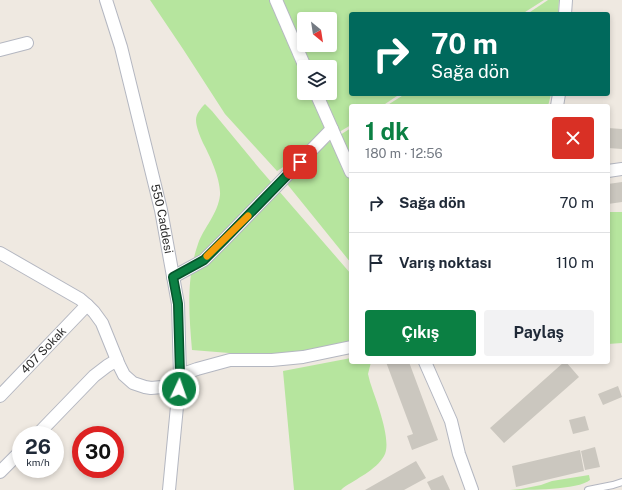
<!DOCTYPE html>
<html lang="tr">
<head>
<meta charset="utf-8">
<style>
  body { margin:0; font-family:"Public Sans",sans-serif; background:#f2f2f3; color:#1f2937; height:100vh; display:flex; flex-direction:column; font-size:15px; white-space:nowrap }
  * { box-sizing:border-box; margin:0 }
  p { font-size:13px; color:#747a83 }
  .icon { flex:none; width:22px; height:22px; fill:none; stroke:currentColor; stroke-width:2; stroke-linecap:round; stroke-linejoin:round }
  .map { position:relative; flex:1; overflow:hidden }
  .sheet { position:absolute; left:349px; top:104px; width:261px; height:260px; display:flex; flex-direction:column; background:#fff; border-radius:4px; box-shadow:0 2px 6px #0003 }
  .sheet>* { flex:none }
  .hud { position:absolute; left:349px; top:12px; width:261px; height:84px; border-radius:4px; box-shadow:0 2px 6px #0003; background:#00695c; color:#fff; overflow:hidden }
  .needle { width:26px; rotate:150deg }
  .tools { position:absolute; left:297px; top:12px; display:grid; gap:8px }
  .tools a { display:grid; place-items:center; width:40px; height:40px; border-radius:4px; background:#fff; box-shadow:0 2px 6px #0003; font-size:20px }
  .speed { position:absolute; left:12px; top:426px; display:flex; gap:8px; font-size:20px; font-weight:700; text-align:center }
  .speed>* { display:grid; place-content:center; width:52px; height:52px; border-radius:50%; background:#fff; box-shadow:0 2px 6px #0003; line-height:1 }
  .speed small { font-size:10px; font-weight:400 }
  .speed .limit { border:6px solid #d22; background:#fff; color:#111 }
  .pin { position:absolute; display:grid; place-items:center; width:34px; height:34px; color:#fff; margin:-17px; border-radius:8px; box-shadow:0 2px 6px #0006 }
  .me { position:absolute; width:44px; margin:-22px; rotate:3deg; stroke-linejoin:round; filter:drop-shadow(0 0 3px #0008) }
  .turn { display:flex; align-items:center; gap:14px; height:84px; padding:0 16px; font-size:18px }
  .turn .icon { width:52px; height:52px; stroke-width:2.5 }
  .turn b { display:block; font-size:28px; line-height:34px }
  .round { display:grid; place-items:center; flex:none; width:42px; height:42px; border-radius:4px; background:#f2f2f3 }
  .overview { display:flex; align-items:center; justify-content:space-between; height:68px; padding:0 16px }
  h1 { font-size:24px; font-weight:700; line-height:30px; color:#0b8043 }
  .primary-button { display:flex; gap:8px; margin-top:auto; padding:8px 16px }
  .primary-button a { flex:1; height:46px; border-radius:4px; background:#0b8043; color:#fff; font-size:16px; font-weight:700; line-height:46px; text-align:center }
  .primary-button a+a { background:#f2f2f3; color:#1f2937 }
  ul { padding:0; list-style:none }
  li { display:flex; align-items:center; gap:12px; height:60px; padding:0 16px; border-top:1px solid #e0e1e3 }
  li div { flex:1 }
  li b { display:block; font-size:15px }
  li em { font-style:normal }
  .map>svg:first-child { display:block }
</style>
</head>
<body>
<div class="map">
<svg width="622" height="490" viewBox="0 0 622 490">
  <rect width="100%" height="100%" fill="#efe9e1"/>
  <path fill="#b6e59e" fill-rule="evenodd" d="M150,0H544L522,14H351V94H400L382,106H351V125L314,147L277,171L225,114L183,49ZM304,19H330V45H304ZM304,67H330V93H304Z
    M548,0H559L558,14H527Z
    M405,94H551L548,106H386Z
    M205,104L212,111L259,168L351,274V342L291,354L254,355L192,350C189,314 186,278 198,244C204,227 218,214 220,195C221,180 210,156 203,143C200,136 196,127 196,120C196,114 201,108 205,104Z
    M351,128V263L279,174Z
    M608,212H622V343L608,344Z
    M351,358V362H371L368,374L370,382C375,398 393,441 384,456C376,470 356,479 343,488L341,490H294L283,371Z
    M589,475L590,480C578,490 528,490 510,490L521,489L541,485L552,481Z"/>
  <path fill="#cbc7bf" d="M608,128L622,129V149L608,148Z
    M622,182V202L608,204V184Z
    M386,362H409L438,440L412,450L407,436L413,434Z
    M564,362H566L579,377L504,443L490,428Z
    M618,386L622,397L603,405L598,394Z
    M585,416L589,430L573,434L569,420Z
    M595,447L600,467L585,470L581,451Z
    M580,450L584,471L516,487L512,466Z
    M416,461L426,478L404,490H365Z
    M443,475L450,490H431L427,482Z"/>
  <g fill="none" stroke-linecap="round" stroke-linejoin="round">
    <defs>
      <path id="service" d="M588,490L613,485L622,482"/>
      <g id="minor">
        <path id="s1" d="M106,0L121,47L161,210L178,304L180,375L169,490"/>
        <path d="M276,0L305,67"/>
        <path d="M565,14L566,0"/>
        <path d="M0,50L27,43"/>
        <path d="M316,93L351,172"/>
        <path d="M557,106L559,94"/>
        <path d="M608,171L622,169"/>
        <path d="M0,253L80,299L87,305L94,312L102,323L119,365L124,375L133,383L145,387L151,388L162,387L168,385L180,375L197,369L230,360H272L303,357L351,347"/>
        <path d="M173,277L204,260L225,239L332,129"/>
        <path d="M425,362L451,421L459,454L472,490"/>
        <path id="s2" d="M0,396L87,305"/>
        <path d="M37,435L94,376L107,366L117,360"/>
        <path d="M0,472L21,451"/>
      </g>
    </defs>
    <use href="#service" stroke="#b4b7c1" stroke-width="8"/>
    <use href="#minor" stroke="#b4b7c1" stroke-width="14"/>
    <use href="#service" stroke="#fff" stroke-width="6"/>
    <use href="#minor" stroke="#fff" stroke-width="12"/>
  </g>
  <g fill="none" stroke-linecap="round" stroke-linejoin="round">
    <defs>
      <path id="route" d="M179,389L180,375L178,304L173,277L204,260L225,239L300,162"/>
    </defs>
    <use href="#route" stroke="#07532c" stroke-width="10"/>
    <use href="#route" stroke="#0b8043" stroke-width="7"/>
    <path stroke="#f59e0b" stroke-width="7" d="M207,256L248,216"/>
  </g>
  <g text-anchor="middle" dominant-baseline="central" stroke-width="3" stroke-linejoin="round" paint-order="stroke">
    <g font-size="12" fill="#2e2e2e" stroke="#fff">
      <text stroke="none"><textPath href="#s1" startOffset="226">550 Caddesi</textPath></text>
      <text stroke="none"><textPath href="#s2" startOffset="63">407 Sokak</textPath></text>
    </g>
  </g>
</svg>
<div class="tools">
<a><svg class="needle" viewBox="-14 -14 28 28"><path d="M0-13l5 13h-10z" fill="#e53935"/><path d="M0 13l5-13h-10z" fill="#747a83"/></svg></a>
<a><svg class="icon" aria-label="layers" viewBox="0 0 24 24"><path d="M12 4l9 5-9 5-9-5zM3 14l9 5 9-5"/></svg></a>
</div>
<div class="speed"><div>26<small>km/h</small></div><div class="limit">30</div></div>
<div class="pin" style="left:300px;top:162px;background:#d93025"><svg class="icon" aria-label="arrive" viewBox="0 0 24 24"><path d="M6 21V4h12l-3 4 3 4H6"/></svg></div>
<svg class="me" style="left:179px;top:389px" viewBox="-20 -20 40 40"><circle r="17" fill="#0b8043" stroke="#fff" stroke-width="3"/><path d="M0-11L8 9 0 5-8 9z" fill="#fff"/></svg>
<div class="hud">
<div class="turn"><svg class="icon" aria-label="right" viewBox="0 0 24 24"><path d="M7 20v-9h11M14 6l5 5-5 5"/></svg><div><b>70 m</b>Sağa dön</div></div>
</div>
<section class="sheet">
<div class="overview"><div><h1>1 dk</h1><p>180 m · 12:56</p></div><a class="round" style="background:#d93025;color:#fff"><svg class="icon" aria-label="close" viewBox="0 0 24 24"><path d="M6 6l12 12M18 6L6 18"/></svg></a></div>
<ul>
<li><svg class="icon" aria-label="right" viewBox="0 0 24 24"><path d="M7 20v-9h11M14 6l5 5-5 5"/></svg><div><b>Sağa dön</b></div><em>70 m</em></li>
<li><svg class="icon" aria-label="arrive" viewBox="0 0 24 24"><path d="M6 21V4h12l-3 4 3 4H6"/></svg><div><b>Varış noktası</b></div><em>110 m</em></li>
</ul>
<div class="primary-button"><a>Çıkış</a><a>Paylaş</a></div>
</section>
</div>
</body>
</html>
